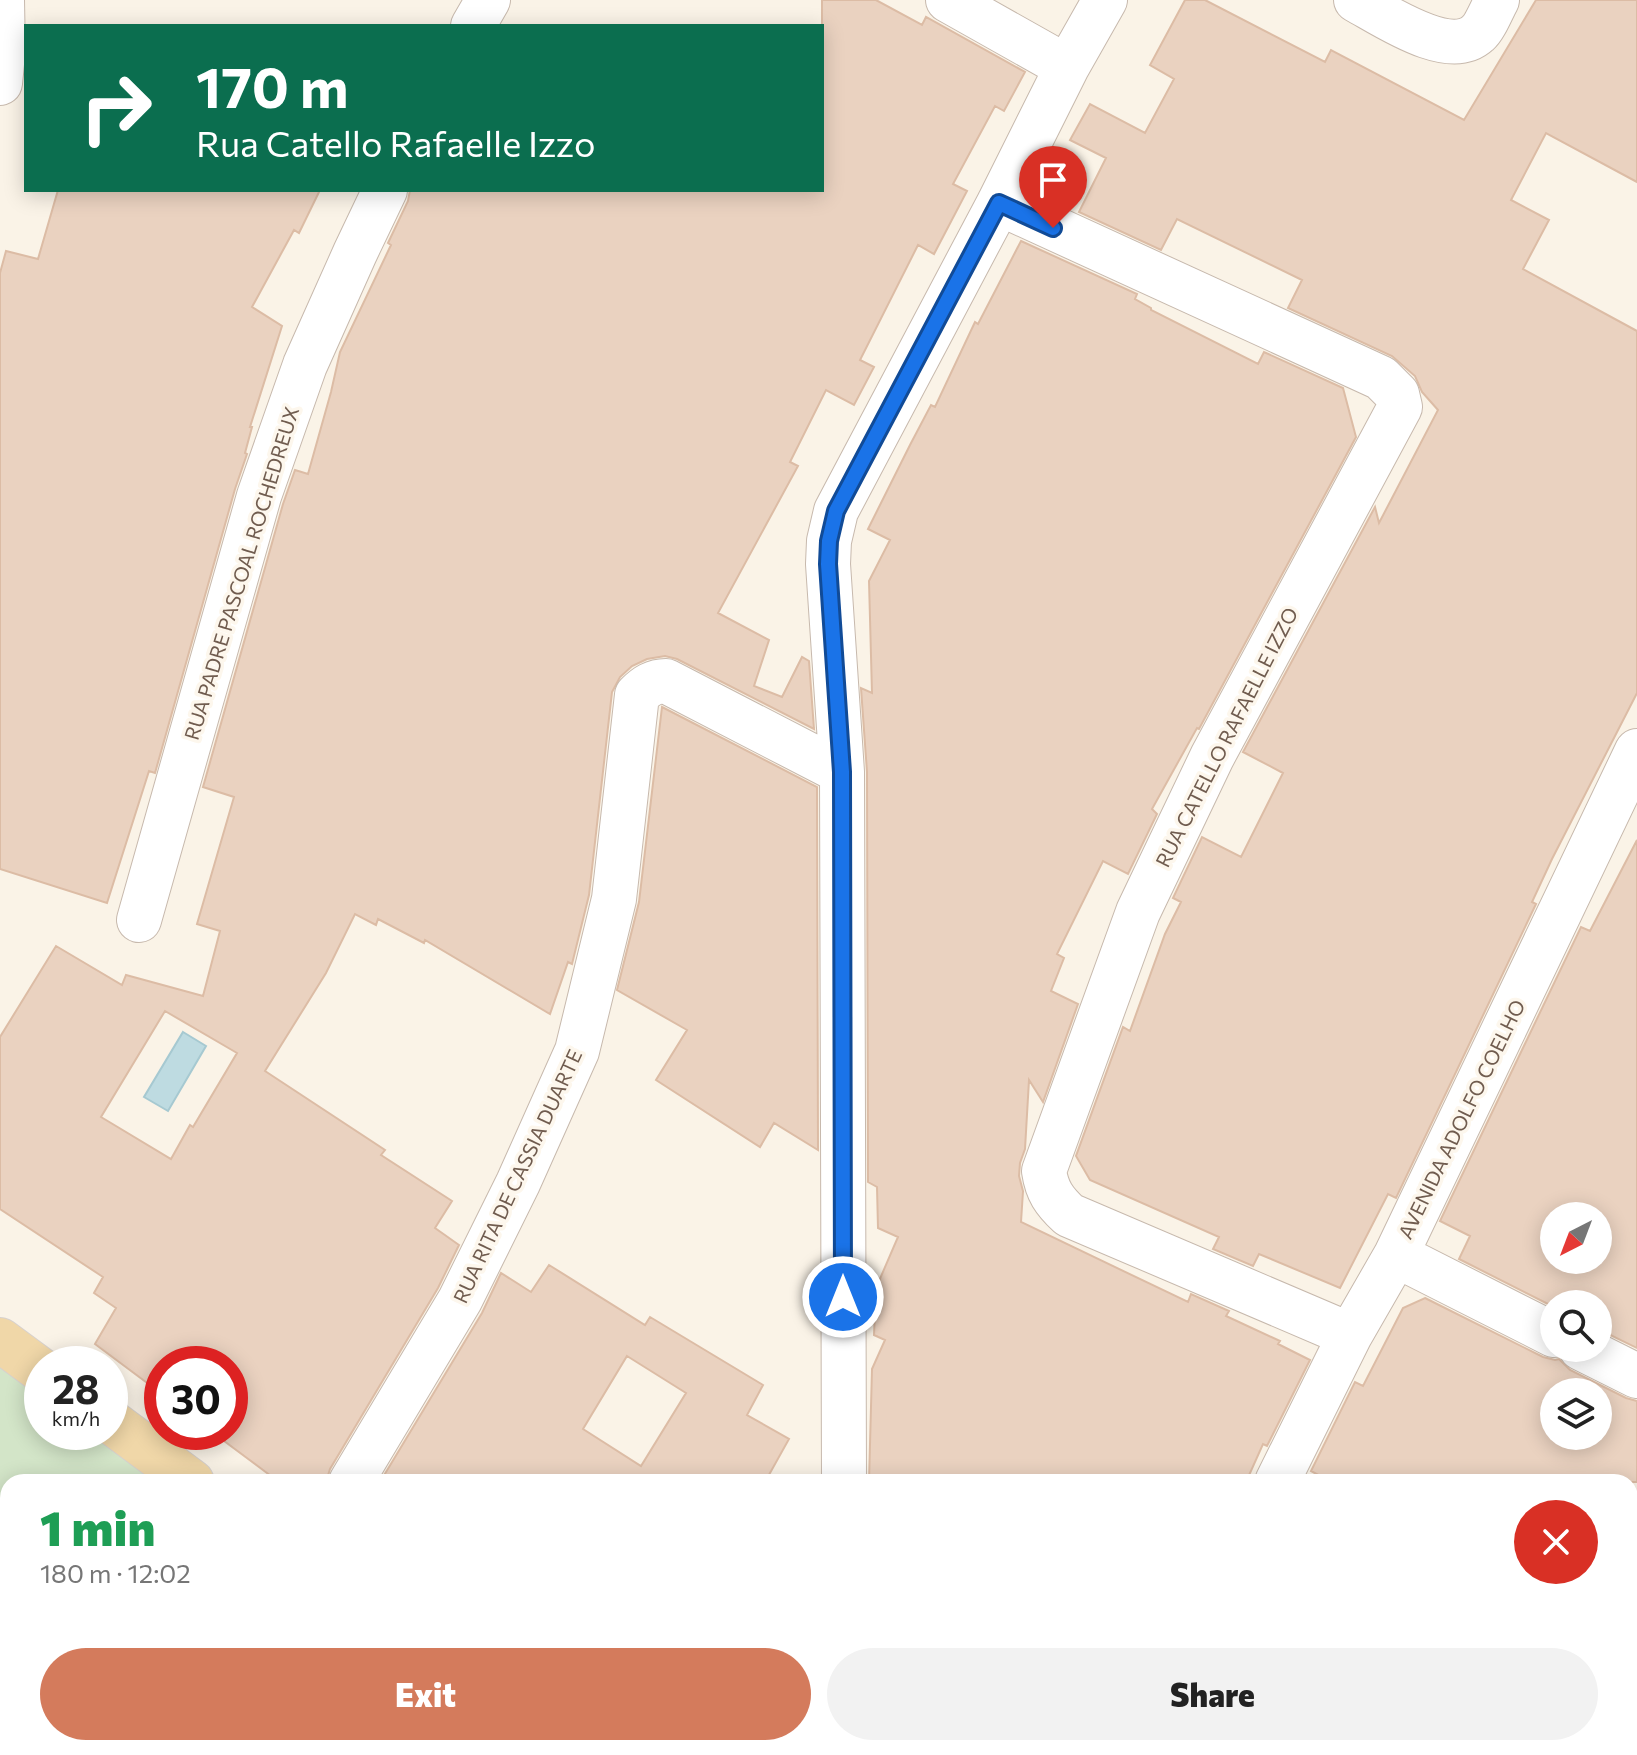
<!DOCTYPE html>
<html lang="en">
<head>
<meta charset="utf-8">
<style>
  body { margin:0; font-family:Commissioner,sans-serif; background:#f2f2f2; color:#222; height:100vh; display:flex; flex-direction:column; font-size:30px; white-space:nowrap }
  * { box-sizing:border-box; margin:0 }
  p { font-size:26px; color:#767676 }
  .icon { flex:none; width:44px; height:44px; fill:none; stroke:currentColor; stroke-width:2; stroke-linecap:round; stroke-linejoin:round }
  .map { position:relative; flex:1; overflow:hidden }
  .details { position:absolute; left:0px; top:1474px; width:1638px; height:282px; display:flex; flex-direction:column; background:#fff; border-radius:24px 24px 0 0; box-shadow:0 4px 20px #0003 }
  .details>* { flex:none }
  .hud { position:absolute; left:24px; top:24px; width:800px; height:168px; border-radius:0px; box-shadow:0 4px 20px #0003; background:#0b6e4f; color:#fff; overflow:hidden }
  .needle { width:52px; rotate:222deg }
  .tools { position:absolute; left:1540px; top:1202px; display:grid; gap:16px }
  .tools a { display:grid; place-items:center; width:72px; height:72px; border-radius:50%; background:#fff; box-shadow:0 4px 20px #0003; font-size:40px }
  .speed { position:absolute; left:24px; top:1346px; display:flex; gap:16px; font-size:40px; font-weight:700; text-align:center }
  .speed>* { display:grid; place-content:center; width:104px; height:104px; border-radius:50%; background:#fff; box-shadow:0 4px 20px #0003; line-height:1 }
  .speed small { font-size:20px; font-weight:400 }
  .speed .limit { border:12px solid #d22; background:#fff; color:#111 }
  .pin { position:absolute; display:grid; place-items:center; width:68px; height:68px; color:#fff; margin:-82px -34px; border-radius:50% 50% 50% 0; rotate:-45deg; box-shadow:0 0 8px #0007 }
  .pin .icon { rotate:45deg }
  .me { position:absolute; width:88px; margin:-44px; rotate:0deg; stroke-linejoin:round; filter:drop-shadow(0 0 6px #0008) }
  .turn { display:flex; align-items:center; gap:28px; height:168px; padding:0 40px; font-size:36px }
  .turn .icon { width:104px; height:104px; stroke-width:2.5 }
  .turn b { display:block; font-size:56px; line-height:68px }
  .round { display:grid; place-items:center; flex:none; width:84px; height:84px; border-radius:42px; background:#f2f2f2 }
  .summary { display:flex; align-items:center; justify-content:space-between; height:136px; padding:0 40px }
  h1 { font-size:48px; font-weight:800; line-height:60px; color:#1e9e55 }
  .cta { display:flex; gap:16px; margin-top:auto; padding:16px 40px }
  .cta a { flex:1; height:92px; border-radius:48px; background:#d47b5c; color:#fff; font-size:32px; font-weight:800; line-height:92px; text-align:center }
  .cta a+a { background:#f2f2f2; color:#222 }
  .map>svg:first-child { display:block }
</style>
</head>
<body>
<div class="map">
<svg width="1637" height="1755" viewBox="0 0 1637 1755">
  <rect width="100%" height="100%" fill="#faf3e7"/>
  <path fill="#d3e5c8" d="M0,1362L42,1392V1432H97L167,1482H8V1748H161L159,1755H0Z"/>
  <path fill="#bedbe1" stroke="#a6c9d1" stroke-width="2" d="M183,1032L206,1046L168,1111L144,1097Z"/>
  <path fill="#ead2c0" stroke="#dcbca5" stroke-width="2" fill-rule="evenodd" d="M822,0H876L922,25L926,17L1025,72L1004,111L995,106L953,184L967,191L934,254L918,245L860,360L874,367L854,405L826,390L790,462L798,466L718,613L769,640L754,686L782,697L802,657L809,661L814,729L677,659L665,656L647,659L632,666L620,677L612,692L589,895L572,964L568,962L550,1014L425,940L424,943L378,919L376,925L355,914L326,973L265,1071L385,1150L381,1155L452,1201L435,1228L459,1245L438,1288L330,1469L326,1482H279L212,1432H230V1364H162V1394L95,1344L116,1308L94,1293L103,1277L0,1209V1037L56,946L122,985L126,975L203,996L220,931L197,924L234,797L203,787L283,504L295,470L308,474L331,392L340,352L391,245L388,243L408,201L410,190H822ZM165,1011L237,1053L193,1127L190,1125L171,1159L101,1117Z
    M1185,0H1205L1325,62L1331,50L1464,120L1536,0H1637V182L1546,133L1511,200L1549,220L1523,269L1637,331V693L1552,859L1532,902L1536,904L1396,1198L1388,1194L1340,1288L1259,1254L1253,1266L1213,1249L1219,1237L1090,1180L1076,1156L1123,1027L1130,1031L1165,934L1181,902L1173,898L1202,837L1241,857L1283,773L1243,752L1375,507L1379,523L1438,410L1422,392L1415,376L1392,356L1288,308L1302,280L1177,219L1161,250L1079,212L1106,158L1070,140L1090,104L1145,133L1174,79L1150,65Z
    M58,190H320L299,233L294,230L252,307L282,326L250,427H252L245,453L247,454L235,489L155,773L149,771L107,903L0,869V273L6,251L38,259Z
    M1021,241L1137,294L1135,299L1151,308V310L1258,364L1264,352L1343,388L1356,437L1199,729L1197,728L1152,809L1157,814L1128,874L1103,861L1057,954L1064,958L1051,991L1078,1004L1043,1102L1029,1080L1025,1149L1020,1163L1019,1176L1023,1191L1021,1222L1188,1302L1191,1294L1229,1311L1226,1316L1280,1341L1278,1344L1310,1360L1267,1446L1263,1444L1246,1482H869L872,1369L885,1340L874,1335L876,1288L898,1237L878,1228L877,1187L868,1182L867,772L861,688L872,693L869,581L890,540L868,529L910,445L931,405L935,407L975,322L978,324Z
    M662,707L817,787L818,1150L774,1123L760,1147L656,1080L687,1030L617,990L639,902Z
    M1637,840V1348L1598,1329V1304H1554V1307L1459,1259L1470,1236L1440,1221L1581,927L1590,931ZM1554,1216H1598V1260H1554Z
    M549,1265L645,1325L650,1317L763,1385L747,1415L789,1439L765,1482H380L482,1313L501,1273L531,1292ZM627,1356L686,1393L641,1466L583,1429Z
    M1425,1298L1543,1357L1555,1360L1559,1359L1570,1370L1626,1398L1637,1401V1482H1331L1311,1471L1355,1382L1363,1386L1403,1308ZM1554,1392H1598V1436H1554Z"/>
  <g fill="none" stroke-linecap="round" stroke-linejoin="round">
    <defs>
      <path id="minor" d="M948,0L1067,67
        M1356,0C1384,15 1449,60 1478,33C1485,27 1492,9 1497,0
        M473,26L488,0
        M0,83L3,54L2,0
        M999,203L1381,378L1397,394L1400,407L1212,757L1138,912L1044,1171C1047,1191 1054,1201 1069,1215L1350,1335
        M139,920L259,496L305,365L355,253L385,190
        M1396,1255L1554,1335
        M1581,1348L1637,1376
        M351,1482L460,1300L518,1183L577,1051L614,899L637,695C646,686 654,681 666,681L842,772
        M844,1482L842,772L828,564L829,541L836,511L999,203L1067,67L1105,0
        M1277,1482L1350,1335L1396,1255L1637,751
        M1630,1737L1637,1740
        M845,1748V1755
        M351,1755L354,1748
        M485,1755L488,1748"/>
      <path id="major" d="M0,1340L42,1371
        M110,1421L192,1482
        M544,1748L554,1755"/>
    </defs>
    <use href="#minor" stroke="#c7b9ad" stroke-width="46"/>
    <use href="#major" stroke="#d7d1ce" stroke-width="46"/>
    <use href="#minor" stroke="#fff" stroke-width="44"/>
    <use href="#major" stroke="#f0d7a8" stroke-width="44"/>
  </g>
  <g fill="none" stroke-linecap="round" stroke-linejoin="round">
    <defs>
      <path id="route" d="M843,1297L842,772L828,564L829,541L836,511L999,203L1053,228"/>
    </defs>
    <use href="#route" stroke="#114b97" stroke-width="20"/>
    <use href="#route" stroke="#1a73e8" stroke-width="14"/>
  </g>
  <g text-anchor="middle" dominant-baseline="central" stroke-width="7" stroke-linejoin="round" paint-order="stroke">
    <g font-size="20" fill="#705c4f" stroke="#fdf7ed">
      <text transform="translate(241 573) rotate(-73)">RUA PADRE PASCOAL ROCHEDREUX</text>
      <text transform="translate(1226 737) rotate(-63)">RUA CATELLO RAFAELLE IZZO</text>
      <text transform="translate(1461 1119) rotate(-64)">AVENIDA ADOLFO COELHO</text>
      <text transform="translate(517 1176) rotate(-65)">RUA RITA DE CASSIA DUARTE</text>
    </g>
  </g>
</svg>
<div class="tools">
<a><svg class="needle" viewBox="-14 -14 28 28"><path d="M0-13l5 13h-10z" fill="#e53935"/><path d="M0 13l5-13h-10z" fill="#767676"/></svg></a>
<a><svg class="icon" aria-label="search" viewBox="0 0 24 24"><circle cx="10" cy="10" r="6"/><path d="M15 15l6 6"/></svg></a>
<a><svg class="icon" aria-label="layers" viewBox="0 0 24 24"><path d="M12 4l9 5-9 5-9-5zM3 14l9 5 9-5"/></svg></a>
</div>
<div class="speed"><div>28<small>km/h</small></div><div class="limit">30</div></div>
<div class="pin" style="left:1053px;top:228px;background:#d93025"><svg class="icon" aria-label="arrive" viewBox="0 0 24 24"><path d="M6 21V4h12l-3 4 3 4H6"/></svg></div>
<svg class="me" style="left:843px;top:1297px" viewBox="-20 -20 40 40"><circle r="17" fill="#1a73e8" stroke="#fff" stroke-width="3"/><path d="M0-11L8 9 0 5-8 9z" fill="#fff"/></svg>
<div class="hud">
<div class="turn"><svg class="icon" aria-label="right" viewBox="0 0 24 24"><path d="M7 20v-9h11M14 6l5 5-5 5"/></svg><div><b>170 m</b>Rua Catello Rafaelle Izzo</div></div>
</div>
<section class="details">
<div class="summary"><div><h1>1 min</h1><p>180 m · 12:02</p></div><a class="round" style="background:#d93025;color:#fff"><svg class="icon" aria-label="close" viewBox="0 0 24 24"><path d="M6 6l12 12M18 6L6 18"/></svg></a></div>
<div class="cta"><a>Exit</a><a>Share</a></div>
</section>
</div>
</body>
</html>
